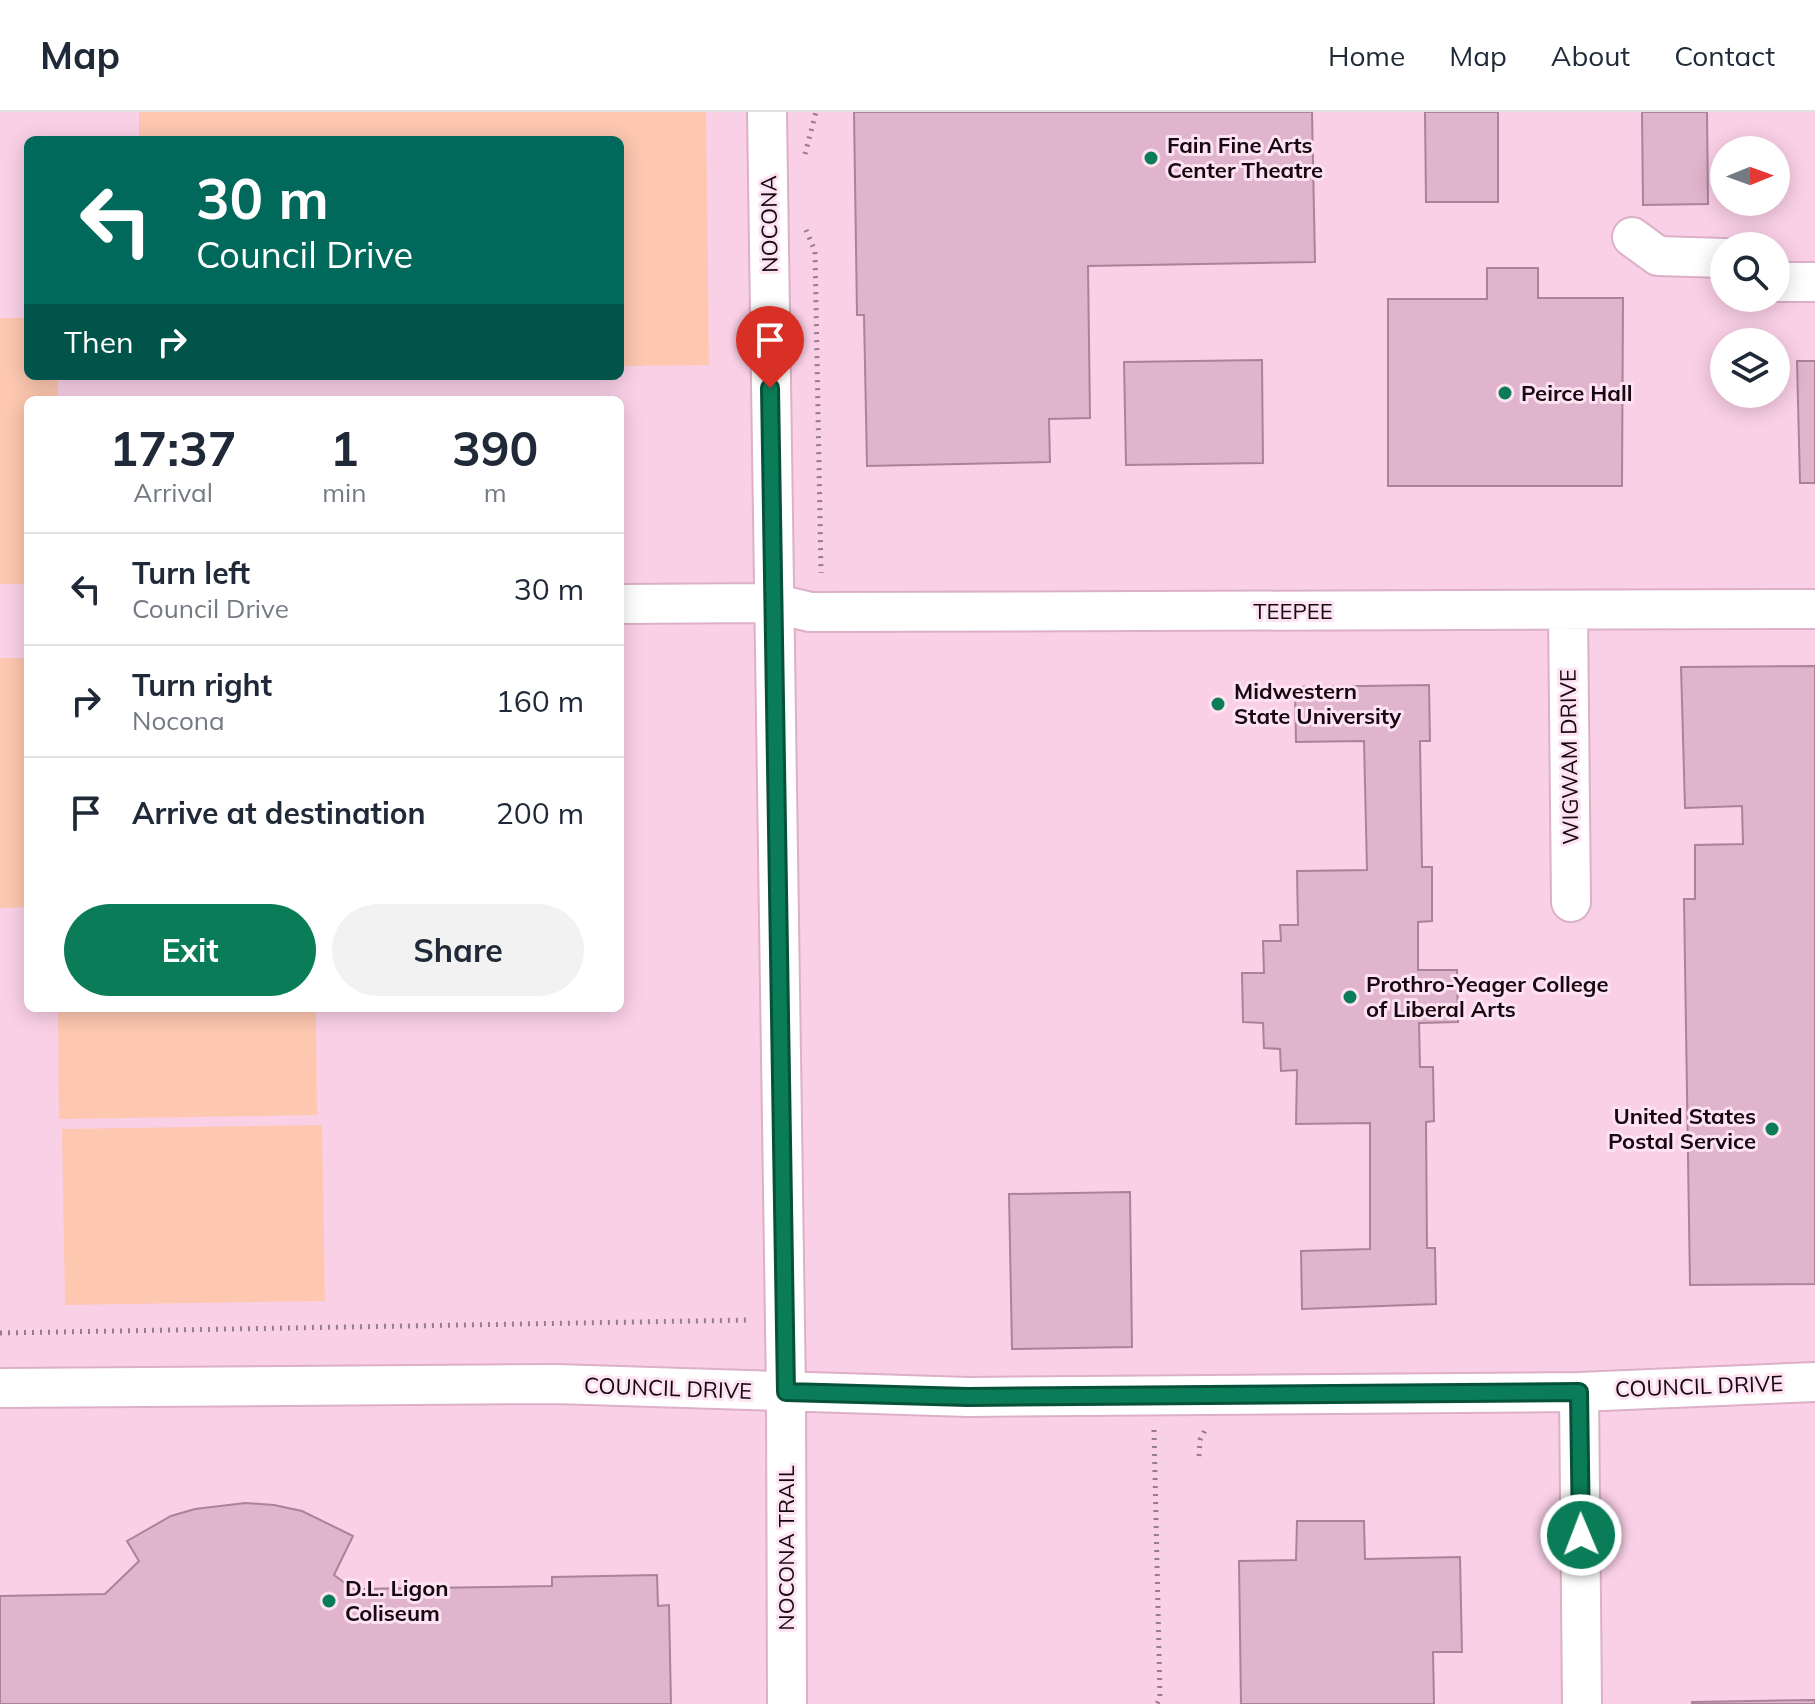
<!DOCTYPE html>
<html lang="en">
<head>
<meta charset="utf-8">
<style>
  body { margin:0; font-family:Mulish,sans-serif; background:#f2f2f3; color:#1f2937; height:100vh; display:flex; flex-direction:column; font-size:30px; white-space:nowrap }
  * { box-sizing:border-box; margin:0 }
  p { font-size:26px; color:#747a83 }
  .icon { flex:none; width:44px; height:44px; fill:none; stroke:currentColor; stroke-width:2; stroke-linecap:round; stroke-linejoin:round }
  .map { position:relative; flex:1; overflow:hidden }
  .sheet { position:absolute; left:24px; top:284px; width:600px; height:616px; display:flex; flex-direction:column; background:#fff; border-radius:12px; box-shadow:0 4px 20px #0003 }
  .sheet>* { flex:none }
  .hud { position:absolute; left:24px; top:24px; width:600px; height:244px; border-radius:12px; box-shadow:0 4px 20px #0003; background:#00695c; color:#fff; overflow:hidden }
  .needle { width:52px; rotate:89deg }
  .buttons { position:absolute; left:1710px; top:24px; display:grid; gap:16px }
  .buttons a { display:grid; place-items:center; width:80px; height:80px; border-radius:50%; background:#fff; box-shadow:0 4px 20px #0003; font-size:40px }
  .pin { position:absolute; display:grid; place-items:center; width:68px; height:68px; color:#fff; margin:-82px -34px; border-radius:50% 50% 50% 0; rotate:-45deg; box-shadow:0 0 8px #0007 }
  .pin .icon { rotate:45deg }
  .me { position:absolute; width:88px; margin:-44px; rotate:359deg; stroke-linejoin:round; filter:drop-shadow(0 0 6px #0008) }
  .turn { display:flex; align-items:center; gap:28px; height:168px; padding:0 40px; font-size:36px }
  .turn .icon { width:104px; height:104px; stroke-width:2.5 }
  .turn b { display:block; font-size:56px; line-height:68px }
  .then { display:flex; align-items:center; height:76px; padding:0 40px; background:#0003; gap:16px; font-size:30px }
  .eta { display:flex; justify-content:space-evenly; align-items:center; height:136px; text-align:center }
  .eta b { font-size:48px; font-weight:700; line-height:56px }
  .button { display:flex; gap:16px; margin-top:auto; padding:16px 40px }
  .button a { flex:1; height:92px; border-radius:48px; background:#0a7c58; color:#fff; font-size:32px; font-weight:700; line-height:92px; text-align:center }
  .button a+a { background:#f2f2f3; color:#1f2937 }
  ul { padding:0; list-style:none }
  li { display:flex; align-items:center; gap:24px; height:112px; padding:0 40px; border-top:2px solid #e0e1e3 }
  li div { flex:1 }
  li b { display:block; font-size:30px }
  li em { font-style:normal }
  header { display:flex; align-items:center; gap:48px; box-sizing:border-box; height:112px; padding:0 40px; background:#fff; border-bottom:2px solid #e0e1e3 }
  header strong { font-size:38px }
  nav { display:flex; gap:44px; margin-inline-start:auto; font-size:28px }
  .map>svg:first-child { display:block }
</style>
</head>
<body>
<header>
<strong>Map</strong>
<nav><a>Home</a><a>Map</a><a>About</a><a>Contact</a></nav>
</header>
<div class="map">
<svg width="1815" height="1592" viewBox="0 0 1815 1592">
  <rect width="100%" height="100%" fill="#fde2f1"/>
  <path fill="#fad0e7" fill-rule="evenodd" d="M0,0H1815V1592H0ZM28,28H620V264H28ZM1724,38H1776V90H1724ZM1724,134H1776V186H1724ZM1724,230H1776V282H1724ZM28,288H620V896H28Z"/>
  <path fill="#fdc7b0" d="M139,0H706L709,253L620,254V28H139Z
    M0,206H28V264H58V288H28V472H0Z
    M0,546H28V795L0,796Z
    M58,896H316L317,1003L59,1007Z
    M322,1013L325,1189L65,1193L62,1017Z"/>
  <path fill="#e0b4cc" stroke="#aa8299" stroke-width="2" d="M854,0H1312L1315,150L1088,154L1090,306L1049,307L1050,350L867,354L864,203H857Z
    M1425,0H1498V90H1426Z
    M1642,0H1707L1708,92L1643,93Z
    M1487,156H1538V186H1623L1622,374H1388V187H1487Z
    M1262,248L1263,351L1126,353L1124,250Z
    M1797,249H1815V371H1800Z
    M1815,554V1172L1690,1173L1684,787H1695V733L1743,732L1742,694L1685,696L1681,555Z
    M1429,573L1430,629H1420L1422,755H1432V809L1418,810V858H1457L1458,910L1419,911L1420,955H1433L1434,1009L1426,1010L1427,1136H1435L1436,1192L1302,1197L1301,1139L1370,1137V1011L1296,1012L1297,958L1281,959L1280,937L1264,936L1263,911L1243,910L1242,861H1264L1263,829H1281L1280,813H1298L1297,759L1367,758L1364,629L1296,630L1295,575Z
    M1130,1080L1132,1235L1012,1237L1009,1082Z
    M245,1391L274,1393L302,1399L353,1424L334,1463L353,1477L552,1474V1465L657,1463L658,1494L669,1493L671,1592H0V1484L105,1482L139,1449L127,1429L171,1404L195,1397Z
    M1297,1409H1364L1365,1447L1460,1445L1462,1540H1433L1434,1592H1241L1239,1449L1296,1448Z
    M1815,1588V1592H1692V1590Z"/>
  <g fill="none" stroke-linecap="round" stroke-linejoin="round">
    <defs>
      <path id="minor" d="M767,0L786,1280L787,1592
        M1632,125L1658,144L1724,146
        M1776,170H1815
        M620,492L773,491L810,500L1815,497
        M1568,499L1571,790
        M0,1276L556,1272L968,1285L1579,1280L1815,1270
        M1579,1280L1582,1592"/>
    </defs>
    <use href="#minor" stroke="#dbb0c8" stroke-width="42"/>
    <path stroke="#947e8a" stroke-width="5" stroke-dasharray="2 6" stroke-linecap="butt" d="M805,42L816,0
      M806,118L815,139L821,461
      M0,1221L751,1208
      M1154,1318L1160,1586L1157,1592
      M1199,1344L1200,1328L1205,1318"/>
    <use href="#minor" stroke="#fff" stroke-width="38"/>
  </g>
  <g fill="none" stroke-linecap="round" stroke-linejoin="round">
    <defs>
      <path id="route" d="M770,276L786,1280L968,1285L1579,1280L1581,1423"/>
    </defs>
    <use href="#route" stroke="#065139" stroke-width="20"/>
    <use href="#route" stroke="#0a7c58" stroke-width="14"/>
  </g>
  <g fill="#0a7c58" stroke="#fde2f1" stroke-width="3">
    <circle cx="1151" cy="46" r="8"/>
    <circle cx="1505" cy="281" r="8"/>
    <circle cx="1218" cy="592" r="8"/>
    <circle cx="1350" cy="885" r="8"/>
    <circle cx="1772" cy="1017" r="8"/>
    <circle cx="329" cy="1489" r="8"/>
  </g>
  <g text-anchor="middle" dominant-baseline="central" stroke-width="6" stroke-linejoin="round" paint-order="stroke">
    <g font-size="22" font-weight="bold" fill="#170811" stroke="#fde2f1" text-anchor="start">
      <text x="1167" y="33">Fain Fine Arts<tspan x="1167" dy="25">Center Theatre</tspan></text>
      <text x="1521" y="281">Peirce Hall</text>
      <text x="1234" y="579">Midwestern<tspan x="1234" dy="25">State University</tspan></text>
      <text x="1366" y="872">Prothro-Yeager College<tspan x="1366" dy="25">of Liberal Arts</tspan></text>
      <text x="1756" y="1004" text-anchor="end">United States<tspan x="1756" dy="25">Postal Service</tspan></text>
      <text x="345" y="1476">D.L. Ligon<tspan x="345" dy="25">Coliseum</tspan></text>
    </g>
    <g font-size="22" fill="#170811" stroke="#fde2f1">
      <text transform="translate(769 112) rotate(-91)">NOCONA</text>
      <text x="1293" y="499">TEEPEE</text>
      <text transform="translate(1569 645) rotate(-91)">WIGWAM DRIVE</text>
      <text transform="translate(1699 1274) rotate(-2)">COUNCIL DRIVE</text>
      <text transform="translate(668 1276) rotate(2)">COUNCIL DRIVE</text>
      <text transform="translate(786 1436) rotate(-90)">NOCONA TRAIL</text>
    </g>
  </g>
</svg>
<div class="buttons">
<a><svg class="needle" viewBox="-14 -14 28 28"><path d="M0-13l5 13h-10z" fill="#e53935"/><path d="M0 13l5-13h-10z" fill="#747a83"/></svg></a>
<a><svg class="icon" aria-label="search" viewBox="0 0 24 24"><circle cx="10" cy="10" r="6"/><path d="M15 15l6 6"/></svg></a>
<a><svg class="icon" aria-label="layers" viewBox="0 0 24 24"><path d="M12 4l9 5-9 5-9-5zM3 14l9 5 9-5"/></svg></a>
</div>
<div class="pin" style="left:770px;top:276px;background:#d93025"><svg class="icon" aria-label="arrive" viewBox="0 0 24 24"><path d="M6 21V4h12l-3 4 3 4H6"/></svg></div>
<svg class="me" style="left:1581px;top:1423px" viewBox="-20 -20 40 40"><circle r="17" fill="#0a7c58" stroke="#fff" stroke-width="3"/><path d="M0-11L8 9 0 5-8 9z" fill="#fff"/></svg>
<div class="hud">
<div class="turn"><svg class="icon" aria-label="left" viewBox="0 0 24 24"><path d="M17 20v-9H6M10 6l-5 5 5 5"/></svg><div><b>30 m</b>Council Drive</div></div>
<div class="then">Then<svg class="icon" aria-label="right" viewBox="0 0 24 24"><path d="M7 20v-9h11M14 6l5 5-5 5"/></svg></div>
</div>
<section class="sheet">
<div class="eta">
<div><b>17:37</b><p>Arrival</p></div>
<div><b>1</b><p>min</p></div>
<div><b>390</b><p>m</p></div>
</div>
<ul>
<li><svg class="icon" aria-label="left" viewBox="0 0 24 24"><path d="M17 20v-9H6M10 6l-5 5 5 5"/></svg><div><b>Turn left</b><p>Council Drive</p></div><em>30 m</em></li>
<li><svg class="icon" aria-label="right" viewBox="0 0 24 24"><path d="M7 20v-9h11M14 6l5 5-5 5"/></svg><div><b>Turn right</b><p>Nocona</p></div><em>160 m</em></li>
<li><svg class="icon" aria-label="arrive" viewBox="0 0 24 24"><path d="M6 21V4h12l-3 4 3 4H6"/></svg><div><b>Arrive at destination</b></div><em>200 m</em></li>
</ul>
<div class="button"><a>Exit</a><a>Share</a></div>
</section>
</div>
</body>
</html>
